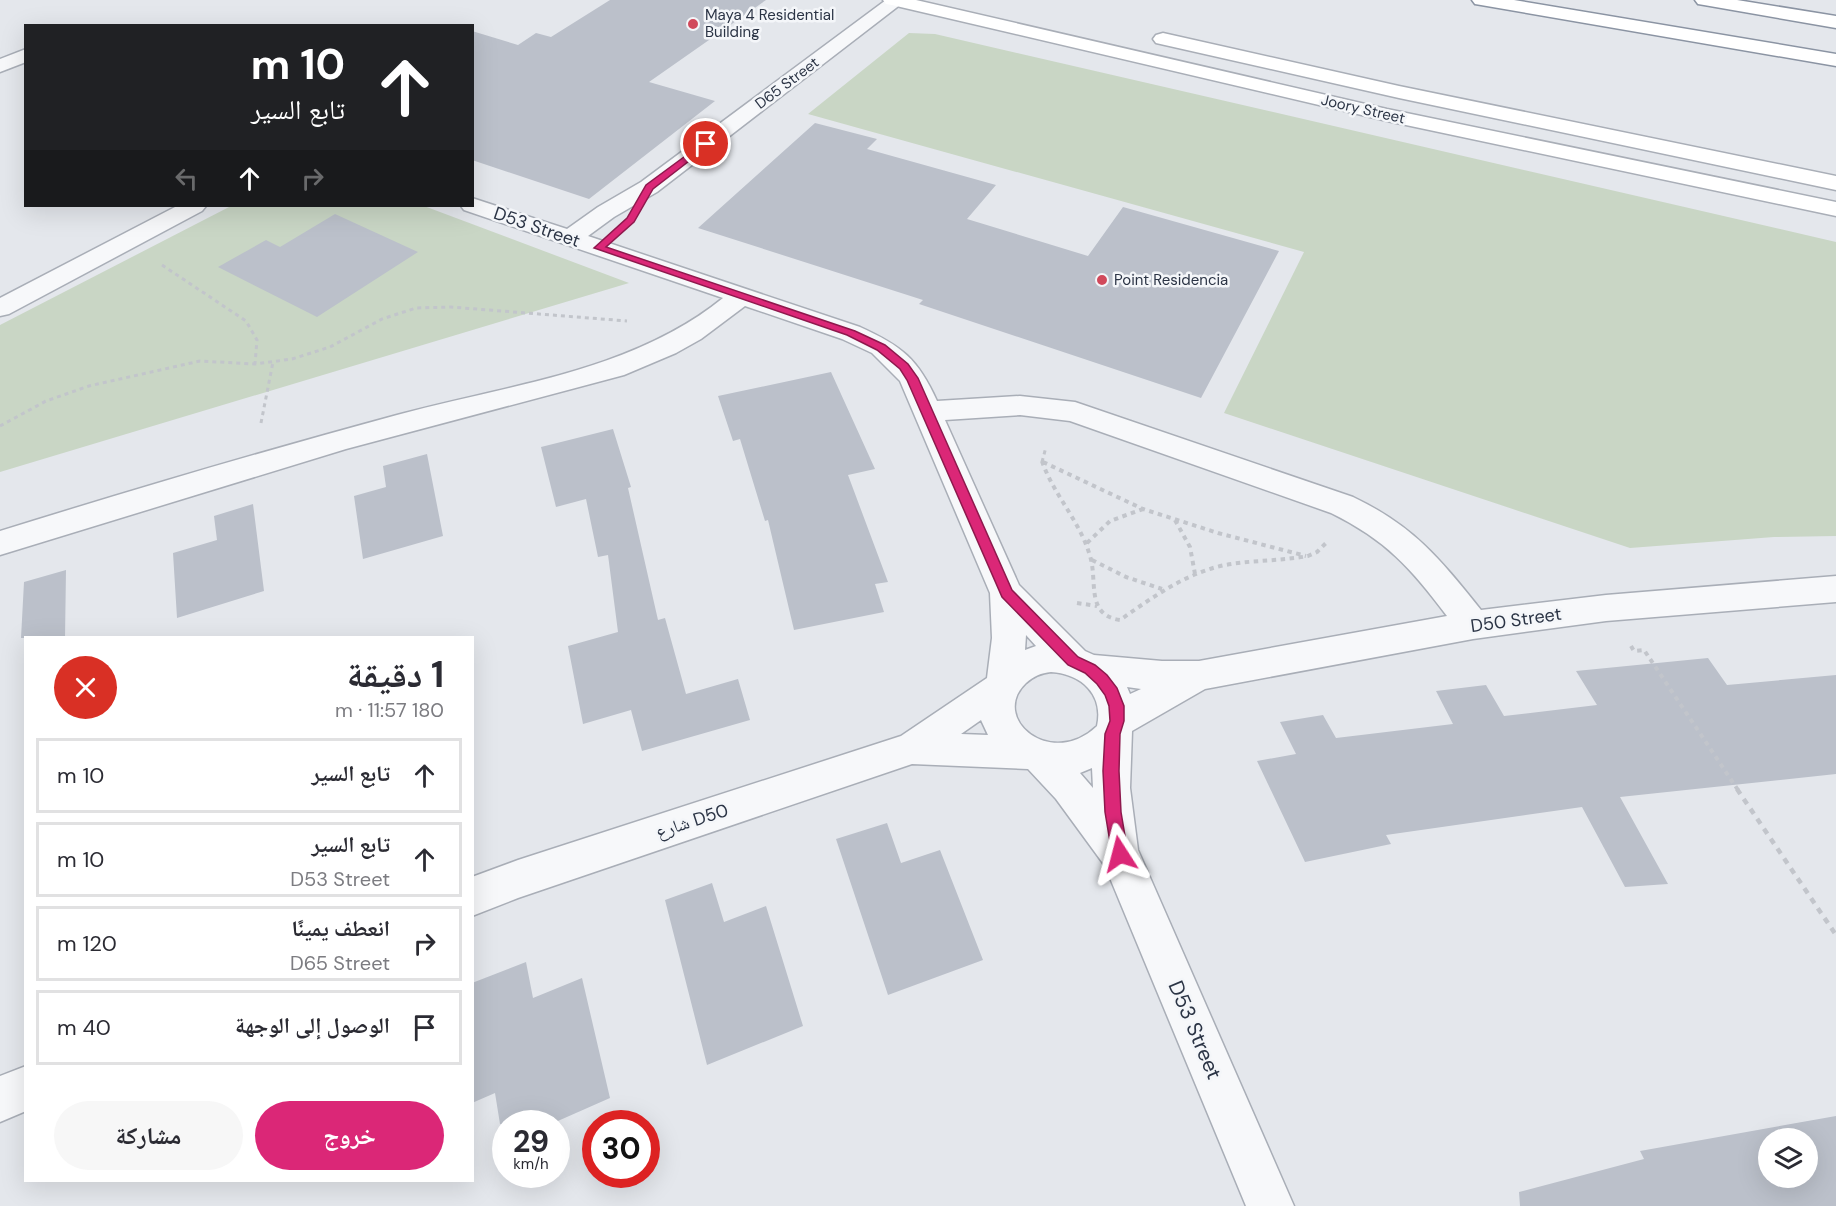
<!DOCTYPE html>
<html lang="ar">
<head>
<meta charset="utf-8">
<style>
  body { margin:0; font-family:"DM Sans","Noto Naskh Arabic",sans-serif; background:#f7f7f7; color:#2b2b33; direction:rtl; height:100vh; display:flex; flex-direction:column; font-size:22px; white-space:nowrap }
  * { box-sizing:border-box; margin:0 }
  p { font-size:20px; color:#7c7c81 }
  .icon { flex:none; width:33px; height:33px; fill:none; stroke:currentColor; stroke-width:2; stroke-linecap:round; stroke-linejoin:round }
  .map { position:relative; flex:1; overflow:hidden; direction:ltr }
  .details { position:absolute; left:24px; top:636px; width:450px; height:546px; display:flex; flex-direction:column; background:#fff; border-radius:0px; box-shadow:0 6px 24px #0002; direction:rtl }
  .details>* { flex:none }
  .top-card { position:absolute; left:24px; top:24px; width:450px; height:183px; border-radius:0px; box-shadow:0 6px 24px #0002; direction:rtl; background:#202124; color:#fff; overflow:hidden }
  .tools { position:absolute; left:1758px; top:1128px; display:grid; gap:12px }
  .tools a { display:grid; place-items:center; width:60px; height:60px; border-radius:50%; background:#fff; box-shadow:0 6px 24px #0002; font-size:30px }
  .speed { position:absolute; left:492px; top:1110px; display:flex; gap:12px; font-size:30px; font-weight:700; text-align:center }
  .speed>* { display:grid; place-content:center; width:78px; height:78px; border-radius:50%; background:#fff; box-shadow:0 6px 24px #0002; line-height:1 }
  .speed small { font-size:15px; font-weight:400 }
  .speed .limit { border:9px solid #d22; background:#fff; color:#111 }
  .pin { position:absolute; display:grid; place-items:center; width:51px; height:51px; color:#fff; margin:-26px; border:3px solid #fff; border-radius:50%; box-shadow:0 2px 6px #0007 }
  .me { position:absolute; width:66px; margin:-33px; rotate:351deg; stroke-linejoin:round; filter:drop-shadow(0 0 4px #0008) }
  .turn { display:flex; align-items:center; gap:21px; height:126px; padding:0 30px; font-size:27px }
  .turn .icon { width:78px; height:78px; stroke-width:2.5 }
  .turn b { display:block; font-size:42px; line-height:51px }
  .lanes { display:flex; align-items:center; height:57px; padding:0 30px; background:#0003; justify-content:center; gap:30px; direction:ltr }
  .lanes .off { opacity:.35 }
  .round { display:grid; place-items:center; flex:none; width:63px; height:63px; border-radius:32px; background:#f7f7f7 }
  .headline { display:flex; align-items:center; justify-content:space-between; height:102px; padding:0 30px }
  h1 { font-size:36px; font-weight:700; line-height:45px }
  .primary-button { display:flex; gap:12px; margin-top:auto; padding:12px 30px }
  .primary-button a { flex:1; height:69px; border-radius:36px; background:#db2777; color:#fff; font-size:24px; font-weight:700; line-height:69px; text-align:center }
  .primary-button a+a { background:#f7f7f7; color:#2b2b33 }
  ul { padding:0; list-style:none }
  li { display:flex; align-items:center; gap:18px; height:75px; margin:0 12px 9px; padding:0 18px; border:3px solid #e1e1e2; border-radius:0px }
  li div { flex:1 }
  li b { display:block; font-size:22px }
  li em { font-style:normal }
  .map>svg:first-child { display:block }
</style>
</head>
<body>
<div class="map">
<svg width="1836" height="1206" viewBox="0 0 1836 1206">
  <rect width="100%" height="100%" fill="#e4e7ec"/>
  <path fill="#c9d6c5" d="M909,33L935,34L1836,242V536L1774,537L1630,548L1224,413L1304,252L808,114Z
    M231,206H424L629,283L0,472V325Z"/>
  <path fill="#bbc0ca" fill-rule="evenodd" d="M610,0H766L649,82L715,101L589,199L472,160V31L518,45L536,33L551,37Z
    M815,123L877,139L867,149L996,185L967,219L1088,256L1123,207L1279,251L1201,398L919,304L923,300L698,228Z
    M335,214L418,252L317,317L218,267L266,240L280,247Z
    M831,372L875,469L848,475L888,582L875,584L884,612L794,630L768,520L765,521L740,439L733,441L718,396Z
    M613,429L631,487L628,488L658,620L665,618L686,694L738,679L750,720L642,751L631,710L583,724L568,646L618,632L608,555L598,557L586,499L556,507L541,447Z
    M427,454L443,536L363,559L354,496L386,487L383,466Z
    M253,504L264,591L177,618L173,553L217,540L214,516Z
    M66,570L65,638H21L24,582Z
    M1708,658L1727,685L1836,675V774L1620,797L1668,884L1625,887L1582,807L1386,835L1391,844L1305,862L1257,761L1296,754L1280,722L1323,715L1336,738L1453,724L1436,691L1486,685L1504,716L1597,705L1576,671Z
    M887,823L901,863L940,850L983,960L888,995L836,839Z
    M712,883L724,922L766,906L803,1026L707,1065L665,900Z
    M526,962L533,998L582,978L610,1098L551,1124H500L495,1093L472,1103V983Z
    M1836,1116V1206H1520L1519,1192L1644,1159L1640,1151ZM1768,1138H1808V1178H1768Z"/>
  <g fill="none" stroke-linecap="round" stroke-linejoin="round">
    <defs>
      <path id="street" d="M886,0L905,1L657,192L614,217L588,236L860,327C902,346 918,359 937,401L1020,396L1075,402L1353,497C1414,526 1440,559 1481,610L1606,595L1836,576V602L1606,621L1473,639L1205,689L1132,731L1130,788L1138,850L1294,1206H1246L1105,866L1056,799L1028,769L912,764L518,898L472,916V877L518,860L901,736L987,678L992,638L990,593L900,381L872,353L842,339L745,306L701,339L676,353L624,375L346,449L0,555V531C132,490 264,451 397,415C507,385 632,372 723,298L464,210L461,206H472V198L567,229L598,207L641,182ZM1020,415L1070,421L1331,513C1386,540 1411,568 1447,616L1199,661H1162L1094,655L1085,651L1019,585L945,420ZM1026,635L1036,646L1025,650ZM1051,672C1082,674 1104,695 1097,726C1051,770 989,718 1026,683C1034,676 1041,673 1051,672ZM1127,687L1141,689L1130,694ZM981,720L988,735L961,734ZM1092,768L1093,788L1080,773Z
        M26,49V62L0,72V59Z
        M177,206H206L202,211L9,314L0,316V298Z
        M26,1066V1111L0,1122V1076Z"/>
      <path id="secondary" d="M883,0H916L1387,109L1836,202V216L1387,121L892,5L886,4Z
        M1163,33L1399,86L1836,176V190L1399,98L1156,43L1153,39L1156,35Z"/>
      <path id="highway" d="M1472,0H1514L1836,54V66L1481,5L1475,4Z
        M1695,0H1737L1836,16V28L1704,5L1698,4Z"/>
    </defs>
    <use href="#street" stroke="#a9aeb7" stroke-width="3"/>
    <use href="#secondary" stroke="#a9aeb7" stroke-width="3"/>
    <use href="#highway" stroke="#8b94a3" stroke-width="3"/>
    <path stroke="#c2c5cb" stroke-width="3" stroke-dasharray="4 4" stroke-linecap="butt" d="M162,265L246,321L257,340L255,364
      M261,423L273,362
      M0,426L46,401L89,386L200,361L255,364L292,359L330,347L382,319L416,308L451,307L627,321
      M1042,462L1046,447"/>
    <path stroke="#c2c5cb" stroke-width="4" stroke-dasharray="4.5 4.5" stroke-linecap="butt" d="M1042,461C1053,494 1080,521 1090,556C1098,581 1085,615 1120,620C1153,597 1186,573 1225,565C1253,560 1281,561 1308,556L1317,552L1327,542
      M1043,462L1143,509L1218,533L1306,556
      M1175,520L1190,547L1195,574
      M1087,543L1110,521L1143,509
      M1092,560L1126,577L1162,589
      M1077,603L1097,606
      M1631,646L1634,651L1644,650L1738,790"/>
    <path stroke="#c2c5cb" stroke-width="4.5" stroke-dasharray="6 6" stroke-linecap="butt" d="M1737,789L1836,935"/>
    <use href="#street" fill="#f7f8fa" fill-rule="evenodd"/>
    <use href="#secondary" fill="#fff" fill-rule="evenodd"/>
    <use href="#highway" fill="#fff" fill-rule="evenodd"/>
  </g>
  <path fill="#db2777" stroke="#8e194d" stroke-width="1.5" d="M703,143L711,144L653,189L634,222L606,247L855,331L885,345L908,364L918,378L1012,590L1078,657L1095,665L1107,675L1117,688L1124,706V721L1120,734L1119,771L1121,812L1128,854L1126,860L1120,862L1114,860L1112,854L1105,812L1103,771L1105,734L1110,721L1109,706L1105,695L1097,684L1085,673L1068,665L1002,597L907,380L900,369L877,350L847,335L594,248L627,218L646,185Z"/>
  <g fill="#d1495b" stroke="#f4f6f9" stroke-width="2">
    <circle cx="693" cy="24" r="6"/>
    <circle cx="1102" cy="280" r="6"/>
  </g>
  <g text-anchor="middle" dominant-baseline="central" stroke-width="5" stroke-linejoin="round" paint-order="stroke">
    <g font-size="15" fill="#2b3445" stroke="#f4f6f9" text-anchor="start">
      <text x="705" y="15">Maya 4 Residential<tspan x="705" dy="17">Building</tspan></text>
      <text x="1114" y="280">Point Residencia</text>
    </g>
    <g font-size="15" fill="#2b3445" stroke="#f4f6f9">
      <text transform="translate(787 83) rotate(-37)">D65 Street</text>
      <text transform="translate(1363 109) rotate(13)">Joory Street</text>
    </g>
    <g font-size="18" fill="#2b3445" stroke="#f4f6f9">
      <text transform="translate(537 227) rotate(19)">D53 Street</text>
      <text transform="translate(1516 620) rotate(-8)">D50 Street</text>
      <text transform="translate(692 821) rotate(-18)">شارع D50</text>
    </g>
    <g font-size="21" fill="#2b3445" stroke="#f4f6f9">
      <text transform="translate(1195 1030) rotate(67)">D53 Street</text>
    </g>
  </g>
</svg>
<div class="tools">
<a><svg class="icon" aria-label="layers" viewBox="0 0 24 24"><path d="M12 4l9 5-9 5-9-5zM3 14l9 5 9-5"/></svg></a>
</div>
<div class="speed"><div>29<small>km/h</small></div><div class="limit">30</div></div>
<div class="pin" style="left:706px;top:144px;background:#d93025"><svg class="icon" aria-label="arrive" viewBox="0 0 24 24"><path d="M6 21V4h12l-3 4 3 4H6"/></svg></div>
<svg class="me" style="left:1120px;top:854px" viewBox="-20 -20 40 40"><path d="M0-17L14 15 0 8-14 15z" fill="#db2777" stroke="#fff" stroke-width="4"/></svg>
<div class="top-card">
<div class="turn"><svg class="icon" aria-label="ahead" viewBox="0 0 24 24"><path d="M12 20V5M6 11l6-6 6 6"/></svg><div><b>10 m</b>تابع السير</div></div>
<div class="lanes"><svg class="icon off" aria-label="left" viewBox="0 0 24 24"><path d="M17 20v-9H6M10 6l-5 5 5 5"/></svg><svg class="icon" aria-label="ahead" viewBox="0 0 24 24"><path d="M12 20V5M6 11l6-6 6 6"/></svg><svg class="icon off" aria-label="right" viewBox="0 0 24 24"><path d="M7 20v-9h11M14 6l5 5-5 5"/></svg></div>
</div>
<section class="details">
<div class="headline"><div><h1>1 دقيقة</h1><p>180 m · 11:57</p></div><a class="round" style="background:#d93025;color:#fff"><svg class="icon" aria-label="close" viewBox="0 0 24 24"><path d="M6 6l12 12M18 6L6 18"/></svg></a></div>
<ul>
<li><svg class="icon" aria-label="ahead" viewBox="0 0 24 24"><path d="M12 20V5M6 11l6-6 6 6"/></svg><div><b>تابع السير</b></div><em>10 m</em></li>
<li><svg class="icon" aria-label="ahead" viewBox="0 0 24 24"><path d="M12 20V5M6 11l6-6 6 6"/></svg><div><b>تابع السير</b><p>D53 Street</p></div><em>10 m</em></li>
<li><svg class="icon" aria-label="right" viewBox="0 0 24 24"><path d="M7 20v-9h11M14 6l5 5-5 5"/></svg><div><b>انعطف يمينًا</b><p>D65 Street</p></div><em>120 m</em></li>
<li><svg class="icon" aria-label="arrive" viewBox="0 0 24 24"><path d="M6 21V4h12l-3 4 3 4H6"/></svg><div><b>الوصول إلى الوجهة</b></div><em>40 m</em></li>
</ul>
<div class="primary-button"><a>خروج</a><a>مشاركة</a></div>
</section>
</div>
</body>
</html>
